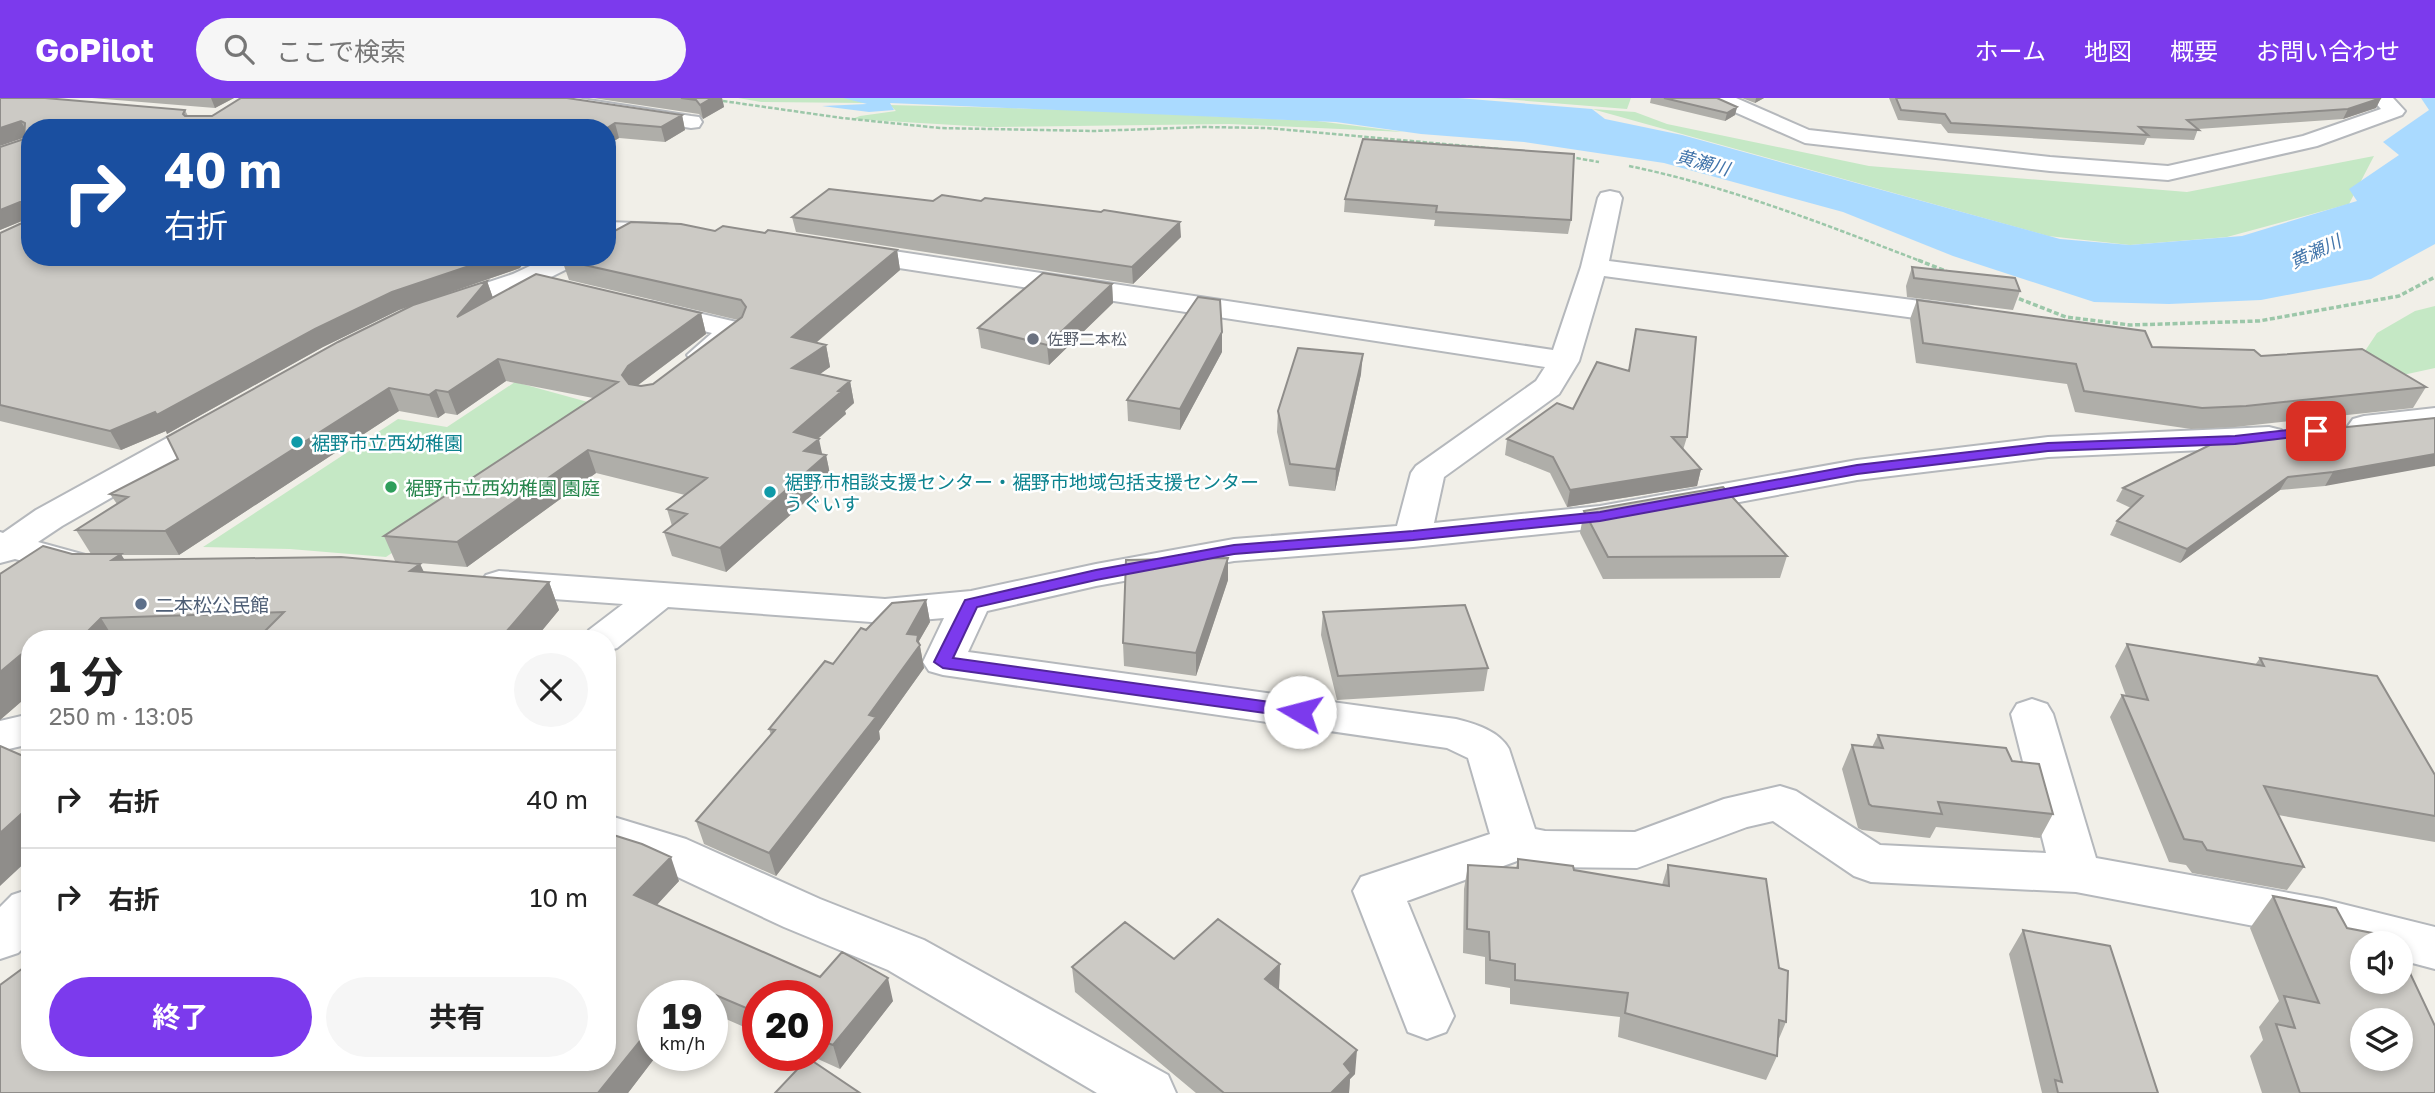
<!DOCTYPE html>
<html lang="ja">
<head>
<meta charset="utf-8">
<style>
  body { margin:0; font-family:"Golos Text","Noto Sans JP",sans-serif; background:#f6f6f6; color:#222; height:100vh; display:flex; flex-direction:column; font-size:26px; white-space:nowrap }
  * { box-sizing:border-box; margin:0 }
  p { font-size:23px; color:#767676 }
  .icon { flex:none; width:38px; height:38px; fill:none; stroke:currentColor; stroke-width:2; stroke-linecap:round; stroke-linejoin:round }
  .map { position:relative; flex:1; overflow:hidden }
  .drawer { position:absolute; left:21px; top:532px; width:595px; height:441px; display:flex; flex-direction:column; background:#fff; border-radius:28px; box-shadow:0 4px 10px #0003 }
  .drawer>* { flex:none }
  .hud { position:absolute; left:21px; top:21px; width:595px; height:147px; border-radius:28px; box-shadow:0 4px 10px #0003; background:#1a4fa0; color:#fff; overflow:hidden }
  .fabs { position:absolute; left:2350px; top:833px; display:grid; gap:14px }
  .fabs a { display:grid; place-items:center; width:63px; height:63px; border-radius:50%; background:#fff; box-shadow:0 4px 10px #0003; font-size:35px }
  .speed { position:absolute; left:637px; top:882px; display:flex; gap:14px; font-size:35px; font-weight:700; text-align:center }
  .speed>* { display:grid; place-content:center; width:91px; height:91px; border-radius:50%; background:#fff; box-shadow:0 4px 10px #0003; line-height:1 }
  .speed small { font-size:18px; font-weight:400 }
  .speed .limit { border:10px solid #d22; background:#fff; color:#111 }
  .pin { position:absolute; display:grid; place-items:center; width:60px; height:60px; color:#fff; margin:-30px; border-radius:14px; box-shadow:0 4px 10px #0006 }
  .me { position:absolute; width:77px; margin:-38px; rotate:278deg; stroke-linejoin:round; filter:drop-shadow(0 0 5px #0008) }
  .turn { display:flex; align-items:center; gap:24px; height:147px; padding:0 28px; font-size:32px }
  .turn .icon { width:91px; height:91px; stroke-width:2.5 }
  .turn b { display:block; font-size:49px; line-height:60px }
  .round { display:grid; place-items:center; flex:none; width:74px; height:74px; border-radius:37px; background:#f6f6f6 }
  .head { display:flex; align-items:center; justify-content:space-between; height:119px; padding:0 28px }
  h1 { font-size:42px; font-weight:700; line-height:52px }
  .cta { display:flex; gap:14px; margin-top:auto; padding:14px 28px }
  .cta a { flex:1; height:80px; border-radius:42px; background:#7c3aed; color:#fff; font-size:28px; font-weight:700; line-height:80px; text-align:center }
  .cta a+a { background:#f6f6f6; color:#222 }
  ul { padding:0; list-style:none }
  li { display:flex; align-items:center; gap:21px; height:98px; padding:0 28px; border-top:2px solid #e0e0e0 }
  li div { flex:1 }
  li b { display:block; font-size:26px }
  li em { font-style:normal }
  header { display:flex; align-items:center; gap:42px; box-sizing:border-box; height:98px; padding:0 35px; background:#7c3aed; color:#fff }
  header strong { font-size:33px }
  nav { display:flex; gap:38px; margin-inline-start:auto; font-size:24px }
  .search { width:490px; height:63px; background:#f6f6f6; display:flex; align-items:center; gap:18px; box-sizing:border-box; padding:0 24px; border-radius:38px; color:#767676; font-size:26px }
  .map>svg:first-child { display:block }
</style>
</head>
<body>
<header>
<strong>GoPilot</strong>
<div class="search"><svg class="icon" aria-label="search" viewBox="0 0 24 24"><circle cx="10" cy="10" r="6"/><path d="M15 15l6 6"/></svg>ここで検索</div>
<nav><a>ホーム</a><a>地図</a><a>概要</a><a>お問い合わせ</a></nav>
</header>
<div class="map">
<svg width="2435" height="995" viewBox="0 0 2435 995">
  <rect width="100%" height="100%" fill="#f1efe8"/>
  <path fill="#c5e8c5" d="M738,0H850L867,5L761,4Z
    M1491,0H1631L1627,11Z
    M890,7L1081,12L1317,23L1404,34L1229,26L988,29L852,21L860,18L896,13Z
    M1592,11L1635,14L1667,26L1869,68L2187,94L2374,58L2349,106L2227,139L2130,147L2048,138Z
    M2435,208V270L2389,280L2361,259L2377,235L2415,213Z
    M515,284L606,309L386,459L290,451L203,449L398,321L447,329Z"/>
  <path fill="#aadaff" d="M843,0H1458L1592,11L1605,21L1682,37L2060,141L2130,147L2242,138L2357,103L2349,91L2399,57L2383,44L2429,12L2421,0H2435V146L2371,181L2261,202L2169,206L2094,204L1953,158L1843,114L1664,65L1524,44L1421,36L1336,24L890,5L894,12L869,14L822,8L867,6Z"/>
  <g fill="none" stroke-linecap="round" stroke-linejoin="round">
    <defs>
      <path id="minor" d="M526,0H576L691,18L699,19L702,24L699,29L691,30L536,6L529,4Z
        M1709,0H1736L1809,32L2050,59L2168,68L2303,38L2381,11L2371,0H2393L2405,13L2402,17L2317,48L2168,82L2050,73L1805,45L1712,4Z
        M1610,93L1619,95L1622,100L1609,163L1967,209L1977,212L1981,218L1977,224L1967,227L1604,178L1579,263L1559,296L1444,379L1434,425L1600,408L1857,362L2048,339L2269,329L2281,332L2285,339L2281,346L2269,349L2048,359L1857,382L1600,430L1413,449L1234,463L1096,488L987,513L968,554L1456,621C1476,626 1499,633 1509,651L1535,731L1545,733L1635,734L1724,701L1780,688L1796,693L1880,747L2046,755L2011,616L2017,606L2032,601L2047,606L2053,616L2096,760L2322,801L2435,829V871L2401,862V845H2362V852L2322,841L2076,794L1871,784L1854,778L1773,723L1747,729L1637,770L1545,769L1517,763L1407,803L1454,918L1446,934L1427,941L1408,934L1353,793L1361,779L1490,736L1468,660L1447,650L943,577L929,573L923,564L944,520L885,525L668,509L617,550L607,553V541H583L589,532L623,506L499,497L486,493L480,485L486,477L499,473L885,501L971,493L1096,466L1234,441L1397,428L1411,375L1416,368L1536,283L1545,269L847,162L838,160L834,154L838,148L847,146L1553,252L1581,169L1598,100L1601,95Z
        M607,124L666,126L675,129L679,134L675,139L666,142L607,140Z
        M549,159H583L579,165L533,188L452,215L442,217L432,215L428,209L432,203L513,176Z
        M651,204L745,226L749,232C737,249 713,269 691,263L687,257L712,235L641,218L637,212L641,206Z
        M2435,310V330L2364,338L2353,335L2348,328L2353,321L2364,318Z
        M218,315L229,318L234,325L229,332L62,428L38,444L96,460L102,468L96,476L83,479L15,461L0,465V434L3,435L36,412L207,318Z
        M30,616V646L0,653V623Z
        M607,717L686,741L820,801L924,842L1168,977L1176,995H1097L888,872L784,829L652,767L607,753Z
        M30,791V843L18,855L0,861V809L12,797Z"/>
    </defs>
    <use href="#minor" stroke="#b5b8bc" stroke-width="4"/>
    <path stroke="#9cc7a9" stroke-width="2.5" stroke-dasharray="4.5 2" stroke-linecap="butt" d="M723,3L842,20L940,30L1094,33L1202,29L1267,30L1544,55
      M1570,59L1599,64
      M1629,68C1731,89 1826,127 1923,164"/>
    <path stroke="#9cc7a9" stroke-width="3.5" stroke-dasharray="5 2.5" stroke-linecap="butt" d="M1918,162L1948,174
      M2012,198L2066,219L2130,227L2259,223L2399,198L2435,179"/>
    <use href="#minor" fill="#fff" fill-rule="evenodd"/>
  </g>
  <path fill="#afaea9" d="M0,0L185,12L188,18L682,17L685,32L665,44L619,40L607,47V30H30L520,170L399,212L323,249L167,336L166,333L121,352L0,323V135L22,125V123L0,132L24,39Z
    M92,0H234L215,10Z
    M593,0H722L724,9L703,21L699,16Z
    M1651,0H1717L1737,9L1735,17L1725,23L1650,5Z
    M1742,0H1764L1755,5Z
    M1889,0H2381L2376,10L2343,21L2198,31L2194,42L2147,40L2144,47L1948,35L1941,26L1898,22Z
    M1363,41L1571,122L1568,136L1434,128L1435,122L1344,114L1345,101Z
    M792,119L1181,139L1133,186L796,134Z
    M715,133L765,135L897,152L900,172L816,245L826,247L830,269L820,276L850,283L854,305L845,313L846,316L818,341L822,357H826L831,381L726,474L672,458L664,434L672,428L667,411L685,397L596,375L467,469L395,463L384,438L593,300L506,283L457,317L445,315L438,320L399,313L179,457H121L124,462L420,466L424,474L549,484L559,512L535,541H30V596L0,622V476L72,456H91L76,432L117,406L110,396L178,361L487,183L493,200L701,215L706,236L637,288H641L653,286L738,222L569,182L562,162Z
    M1912,169L2020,193L2013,212L1907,199L1906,188Z
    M1112,186L1113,205L1049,267L981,250L978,230Z
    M1917,202L2152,249L2261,258L2426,289L2413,310L2235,329L2191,331L2075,314L2067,286L1916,265L1910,221Z
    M1222,254L1180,332L1128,323L1127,302Z
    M1361,276L1335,393L1289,388L1277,334L1278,313Z
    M2435,320L2325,388L2280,392L2180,465L2110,437L2117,423L2131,410L2116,403L2123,390Z
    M1687,339L1683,352L1701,371L1697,388L1567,409L1550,375L1505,357L1507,341Z
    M1584,413L1787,458L1780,480L1603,481L1580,435Z
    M1228,460V482L1196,578L1124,568L1123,545Z
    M926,502L930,524L919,543L924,570L879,633L880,641L776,778L704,746L696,723L771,637L769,631L866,532Z
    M1323,514L1488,570L1484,593L1337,602L1321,537Z
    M2127,546L2255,567L2260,560L2435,677V744L2278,717L2304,769L2287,792L2192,775L2186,767L2169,764L2110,619L2122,597L2126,598L2115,568Z
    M1878,637L2012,663L2053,716L2040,740L1936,729L1930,740L1862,732L1858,730L1842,671L1852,647L1872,649Z
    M607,735L679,783L656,807L820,879L893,903L840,971L809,957H817V898H758V935L712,915V898H653L657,957L628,995H0L30,964Z
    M1518,761L1574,772L1662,787L1668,767L1786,924L1778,943L1777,958L1766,982L1618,939L1620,919L1510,906V890L1485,886V859L1463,855L1464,791L1468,767L1516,770Z
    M2273,798L2347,830L2435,995H2262L2250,958L2263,942L2259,929L2279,903L2250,830Z
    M2023,832L2158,995H2042L2009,856Z
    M1174,861L1280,866L1279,891L1355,976L1350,981L1349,995H1196L1075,894L1072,869Z"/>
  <path fill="#8f8d8a" d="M211,0H234L215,10Z
    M712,0H722L724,9L703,21L700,7Z
    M1756,0H1764L1755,5Z
    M2381,0L2376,10L2343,21L2348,11Z
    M1737,9L1735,17L1725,23L1727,15Z
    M682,17L685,32L665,44L661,29Z
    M21,23L29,38L0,48V30Z
    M615,25L619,40L607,47V30Z
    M20,104L29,120L0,132V112Z
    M1180,124L1181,139L1133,186L1132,169Z
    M897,152L900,172L797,261L792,239Z
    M496,159H528L520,170L399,212L323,249L167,336L166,333L121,352L110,333L315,231L392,194Z
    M487,183L494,203L457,219Z
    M1112,186L1113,205L1049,267L1047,247Z
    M701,215L706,236L634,290L628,299L622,277L628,268Z
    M1222,234V254L1180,332V311Z
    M826,247L830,269L797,292L792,270Z
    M1363,256L1361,276L1335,393L1336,371Z
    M498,261L506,283L457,317L448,294Z
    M850,283L854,305L845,313L846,316L799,357L794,334L838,293Z
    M389,290L399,313L179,457L165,433Z
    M436,292L445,315L438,320L429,297Z
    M819,341L823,360L826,357L831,381L726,474L720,450L804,353Z
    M588,352L596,375L467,469L457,444Z
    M2435,356V368L2325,388L2333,374Z
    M1701,371L1697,388L1567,409L1570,392Z
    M2288,379L2280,392L2180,465L2187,451Z
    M121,456L138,484L112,462Z
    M1228,460V482L1196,578V555Z
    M420,466L433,494L410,473Z
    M549,484L559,512L535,541H500Z
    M926,502L930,524L919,543L924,570L879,633L880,641L776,778L769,755L869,617L907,536Z
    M101,520L114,541H93L88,533Z
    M46,535L50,541H40Z
    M30,549V596L0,622V574Z
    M30,708V760L0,788V735Z
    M671,759L679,783L644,821L634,797Z
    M1280,866L1279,890L1265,905V881Z
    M888,880L893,903L840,971L833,947Z
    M699,890L702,898H692Z
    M653,927V957H657L628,995H598Z
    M1357,952L1355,976L1350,981L1349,995H1331L1344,966Z"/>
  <path fill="#cccac5" stroke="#8f8d8a" stroke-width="2" fill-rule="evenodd" d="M0,0H45L185,12L183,16L185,18H212L241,0H567L682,17L661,29L615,25L607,30H30V159H496L392,194L315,231L157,317L155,314L110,333L0,307V135L22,125L23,104H20L0,112V49L24,41L25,25L21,23L0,30Z
    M681,0H712L700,7L696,2Z
    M1664,0H1717L1737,9L1727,15Z
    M1896,0H2381L2348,11L2187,22L2199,32L2139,29L2148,37L1951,25L1945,16L1901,12Z
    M1363,41L1574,56L1571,122L1436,114L1437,108L1345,101Z
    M829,91L933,103L942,97L981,103L985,100L1101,114L1104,112L1180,124L1132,169L792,119Z
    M631,124L681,126L715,133L723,128L765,135L768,132L897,152L792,239L826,247L792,270L850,283L838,293L841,294L794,334L819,341L804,353L826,357L720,450L664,434L687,416L667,411L707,380L588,352L457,444L384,438L618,284L498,261L448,294L436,292L429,297L389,290L165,433L76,432L128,399L110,396L178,361L167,339L338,244L413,207L487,183L457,219L536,176L701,215L628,268L622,277L629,286L641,288L653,286L742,219L746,209L741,202L562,162L567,159H607V137Z
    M1912,169L2015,180L2020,193L1914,180Z
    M1043,175L1112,186L1047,247L978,230Z
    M1198,199L1220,202L1222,234L1180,311L1127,302Z
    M1917,202L2145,233L2152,249L2254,252L2261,258L2362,251L2426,289L2246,308L2202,310L2084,293L2076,266L1923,245Z
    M1636,231L1696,239L1687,339H1672L1701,371L1570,392L1553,359L1507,341L1557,305L1573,311L1597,264L1629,273Z
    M1298,250L1363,256L1336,371L1290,366L1278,313Z
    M2435,320V356L2333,374L2288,379L2187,451L2117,423L2143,398L2123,390L2220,342Z
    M1723,389L1787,458L1608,459L1584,413Z
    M43,448L72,456H121L112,462L341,459L420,466L410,473L549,484L500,541H257L284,514L101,520L88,533L46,535L40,541H30V549L0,574V476Z
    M1228,460L1196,555L1123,545L1126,462Z
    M926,502L907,536L918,537L917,543L920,547L869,617L876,619L769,755L696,723L775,632L769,631L825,563L833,566L861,530L866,532L892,505Z
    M1465,507L1488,570L1338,578L1323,514Z
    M2127,546L2264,568L2260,560L2377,578L2435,677V718L2264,688L2304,769L2207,752L2202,744L2184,741L2122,597L2148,602Z
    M1878,637L2006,650L2012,663L2039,666L2053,716L1938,704L1942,716L1872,708L1869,706L1852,647L1883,650Z
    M0,648L30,661V708L0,735Z
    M607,735L642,746L671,759L634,797L820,879L842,854L888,880L833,947L817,941V898H758V915L699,890L692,898H653V927L598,995H0V887L30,865V964H607Z
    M1518,761L1573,768L1574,772L1669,788L1668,767L1766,781L1779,870L1788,873L1786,924L1779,922L1777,958L1625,915L1628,895L1515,882V866L1490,862L1489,834L1467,831L1468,767L1518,770Z
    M2273,798L2336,810L2347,830L2393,839L2396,845H2362V884H2401V856L2435,928V995H2300L2276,926L2295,930L2284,898L2319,905ZM2362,922H2401V961H2362Z
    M1218,821L1280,866L1265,881L1357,952L1344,966L1351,975L1331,995H1224L1072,869L1125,824L1174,861Z
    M2023,832L2110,848L2158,995H2058L2055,982L2062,984Z
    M808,960L860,995H775Z"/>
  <path fill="#7c3aed" stroke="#51269a" stroke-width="2" d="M2316,329L2321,331V336L2235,346L2048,353L1857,376L1600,423L1413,442L1234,456L1096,482L977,509L953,560L1306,609L1309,614L1300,620L943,570L934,564L965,502L1096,472L1234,447L1413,433L1600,414L1857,367L2048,345L2235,338Z"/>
  <circle fill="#6b7280" stroke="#fff" stroke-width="2.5" cx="1033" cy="241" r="7"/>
  <g fill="#0f9aa8" stroke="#fff" stroke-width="2.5">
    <circle cx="297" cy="344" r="7"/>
    <circle cx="770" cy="394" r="7"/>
  </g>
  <circle fill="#2e9e5b" stroke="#fff" stroke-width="2.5" cx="391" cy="389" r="7"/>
  <circle fill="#5c6f8a" stroke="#fff" stroke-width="2.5" cx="141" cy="506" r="7"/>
  <g text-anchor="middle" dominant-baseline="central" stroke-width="5" stroke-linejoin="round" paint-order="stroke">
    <g font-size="16" fill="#5b616d" stroke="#fff" text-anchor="start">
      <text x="1047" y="241">佐野二本松</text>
    </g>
    <g font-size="18" font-style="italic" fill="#4174aa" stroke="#fff">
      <text transform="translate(1703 64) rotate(15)">黄瀬川</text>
      <text transform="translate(2315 153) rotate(-25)">黄瀬川</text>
    </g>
    <g font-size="19" fill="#0d838f" stroke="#fff" text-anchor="start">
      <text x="311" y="344">裾野市立西幼稚園</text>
      <text x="784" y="383">裾野市相談支援センター・裾野市地域包括支援センター<tspan x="784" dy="22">うぐいす</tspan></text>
    </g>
    <g font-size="19" fill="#27864d" stroke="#fff" text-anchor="start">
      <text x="405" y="389">裾野市立西幼稚園 園庭</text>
    </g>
    <g font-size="19" fill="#4e5e75" stroke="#fff" text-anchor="start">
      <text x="155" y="506">二本松公民館</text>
    </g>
  </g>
</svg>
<div class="fabs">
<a><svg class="icon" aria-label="sound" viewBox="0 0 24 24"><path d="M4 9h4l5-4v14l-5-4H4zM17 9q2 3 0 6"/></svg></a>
<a><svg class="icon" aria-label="layers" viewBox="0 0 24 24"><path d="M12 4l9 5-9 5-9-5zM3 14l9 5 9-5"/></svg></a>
</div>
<div class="speed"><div>19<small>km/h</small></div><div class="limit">20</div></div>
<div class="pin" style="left:2316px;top:333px;background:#d93025"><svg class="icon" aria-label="arrive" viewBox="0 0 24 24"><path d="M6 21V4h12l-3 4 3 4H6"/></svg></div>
<svg class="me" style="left:1300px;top:614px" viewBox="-20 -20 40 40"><circle r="19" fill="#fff"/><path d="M0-13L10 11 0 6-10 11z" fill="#7c3aed"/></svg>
<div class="hud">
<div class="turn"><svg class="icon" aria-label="right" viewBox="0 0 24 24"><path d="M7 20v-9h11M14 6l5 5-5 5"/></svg><div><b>40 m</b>右折</div></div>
</div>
<section class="drawer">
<div class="head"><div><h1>1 分</h1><p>250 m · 13:05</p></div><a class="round"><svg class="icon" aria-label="close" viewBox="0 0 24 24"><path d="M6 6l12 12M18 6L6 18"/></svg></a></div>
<ul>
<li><svg class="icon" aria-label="right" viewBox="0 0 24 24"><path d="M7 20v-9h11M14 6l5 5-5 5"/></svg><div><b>右折</b></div><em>40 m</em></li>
<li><svg class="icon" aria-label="right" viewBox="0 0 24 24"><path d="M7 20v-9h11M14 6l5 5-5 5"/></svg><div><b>右折</b></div><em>10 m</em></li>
</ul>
<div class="cta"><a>終了</a><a>共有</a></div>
</section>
</div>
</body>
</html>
